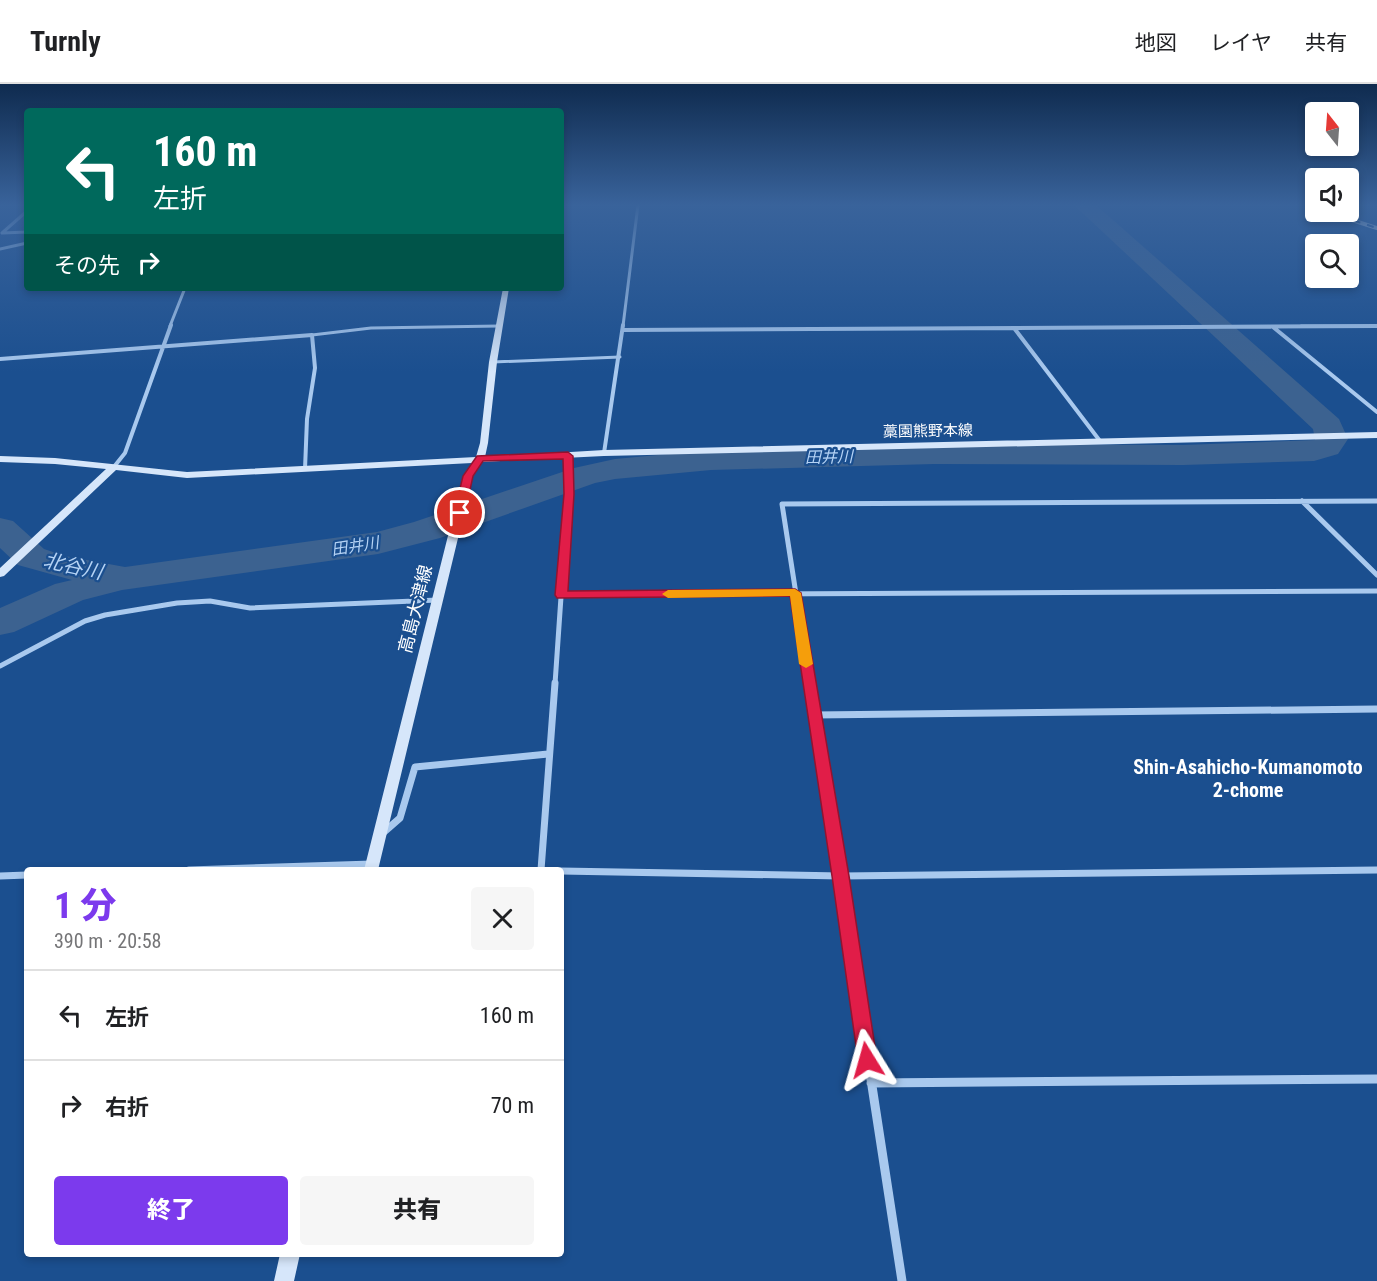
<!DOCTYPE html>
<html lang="ja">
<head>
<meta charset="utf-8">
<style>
  body { margin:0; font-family:"Roboto Condensed","Noto Sans JP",sans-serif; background:#f6f6f6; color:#202124; height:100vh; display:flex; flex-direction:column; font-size:22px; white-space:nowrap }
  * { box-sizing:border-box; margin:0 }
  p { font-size:20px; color:#757577 }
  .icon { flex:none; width:33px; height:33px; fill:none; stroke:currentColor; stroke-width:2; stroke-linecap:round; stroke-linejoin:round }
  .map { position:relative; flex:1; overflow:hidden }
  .details { position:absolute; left:24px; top:783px; width:540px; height:390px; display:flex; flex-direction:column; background:#fff; border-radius:6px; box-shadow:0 3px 9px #0003 }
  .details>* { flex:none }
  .top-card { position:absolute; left:24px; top:24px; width:540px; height:183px; border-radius:6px; box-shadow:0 3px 9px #0003; background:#00695c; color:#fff; overflow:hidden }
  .needle { width:39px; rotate:343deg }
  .buttons { position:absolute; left:1305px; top:18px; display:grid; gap:12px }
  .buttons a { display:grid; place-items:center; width:54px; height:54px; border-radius:6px; background:#fff; box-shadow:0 3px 9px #0003; font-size:30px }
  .pin { position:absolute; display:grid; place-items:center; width:51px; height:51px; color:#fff; margin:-26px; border:3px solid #fff; border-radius:50%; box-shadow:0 2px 6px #0007 }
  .me { position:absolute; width:66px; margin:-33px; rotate:352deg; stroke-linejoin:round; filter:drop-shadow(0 0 4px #0008) }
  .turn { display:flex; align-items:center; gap:21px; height:126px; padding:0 30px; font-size:27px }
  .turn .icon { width:78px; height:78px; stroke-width:2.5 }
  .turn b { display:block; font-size:42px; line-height:51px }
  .then { display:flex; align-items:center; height:57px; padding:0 30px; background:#0003; gap:12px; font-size:22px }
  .round { display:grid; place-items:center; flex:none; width:63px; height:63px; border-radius:6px; background:#f6f6f6 }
  .headline { display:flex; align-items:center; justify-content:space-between; height:102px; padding:0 30px }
  h1 { font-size:36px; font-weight:800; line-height:45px; color:#7c3aed }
  .primary-button { display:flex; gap:12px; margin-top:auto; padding:12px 30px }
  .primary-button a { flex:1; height:69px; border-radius:6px; background:#7c3aed; color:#fff; font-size:24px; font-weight:800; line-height:69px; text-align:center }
  .primary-button a+a { background:#f6f6f6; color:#202124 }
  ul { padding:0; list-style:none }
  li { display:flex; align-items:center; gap:18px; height:90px; padding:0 30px; border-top:2px solid #e0e0e0 }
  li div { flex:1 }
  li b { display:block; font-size:22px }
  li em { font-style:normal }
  header { display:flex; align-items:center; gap:36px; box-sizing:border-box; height:84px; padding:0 30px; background:#fff; border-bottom:2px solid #e0e0e0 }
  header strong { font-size:28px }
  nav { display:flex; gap:33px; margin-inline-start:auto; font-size:21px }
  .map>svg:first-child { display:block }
</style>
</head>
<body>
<header>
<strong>Turnly</strong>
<nav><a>地図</a><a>レイヤ</a><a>共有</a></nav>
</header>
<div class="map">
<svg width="1377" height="1197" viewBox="0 0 1377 1197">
  <rect width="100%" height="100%" fill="#1b4f8f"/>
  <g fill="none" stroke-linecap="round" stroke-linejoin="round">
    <path fill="#3c6290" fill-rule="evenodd" d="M1074,121H1096L1339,335L1348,355L1338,370L1314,377L1183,381L934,380L711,386L615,395L595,399L440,454L378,470L122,506L83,516L14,548L0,551V524L55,500L72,496L18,481L0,464V434L13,437L44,465L65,472L125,483L377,448L414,438L574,384L615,375L711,366L934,360L1183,361L1315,356L1313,345Z"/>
    <path stroke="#a9c9ee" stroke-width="2" d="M473,242H499"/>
    <path stroke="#a9c9ee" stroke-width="3" d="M312,251L371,244L499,242
      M493,278L620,273"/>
    <path stroke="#a9c9ee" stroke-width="3" d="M27,127L2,149L27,148
      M0,165L27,159
      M170,242L185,204
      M623,242L638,121
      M1301,242H1377"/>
    <path stroke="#a9c9ee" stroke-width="4" d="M1273,243L1377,328
      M1014,244L1100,357
      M623,246L1377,242
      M0,275L312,251L315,284L307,335L305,385
      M604,369L623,241
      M568,371L569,398
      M113,384L125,369L171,241"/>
    <path stroke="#a9c9ee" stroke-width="5" d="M1302,417L1377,491
      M561,511L1377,507
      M0,582L85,537L105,531L177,519L210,517L250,524L438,516
      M555,600L569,397
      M810,600L782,420L1377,417"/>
    <path stroke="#a9c9ee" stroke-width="7" d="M810,599L850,861
      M814,631L1377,625
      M384,748L400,734L415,683L548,670
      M189,786L372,780
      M541,786L555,599
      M561,787L841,792L1377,786
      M0,792L27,791"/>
    <path stroke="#a9c9ee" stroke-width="9" d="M850,859L902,1197
      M871,999L1377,995"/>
    <path fill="#d6e6fa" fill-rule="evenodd" d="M503,204H509L497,278L488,359L485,373L604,366L1377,348V354L604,372L482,378L473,392L378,786H364L463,392L472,379L187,394L116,386L4,492L0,493V484L106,385L55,380L0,378V372L55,374L187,388L476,373L480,359L489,278Z
      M280,1170H300L294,1197H274Z"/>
    <defs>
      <path id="rail" d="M1307,121L1316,124
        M1327,128L1377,144"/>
    </defs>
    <use href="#rail" stroke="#fff" stroke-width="4"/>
    <use href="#rail" stroke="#1b4f8f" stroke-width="2" stroke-dasharray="7" stroke-linecap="butt"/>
  </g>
  <linearGradient id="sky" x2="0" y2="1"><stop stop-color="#0f2b4f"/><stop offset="0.42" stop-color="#39639b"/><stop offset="1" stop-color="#39639b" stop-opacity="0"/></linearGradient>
  <rect width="1377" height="288" fill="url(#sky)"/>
  <path fill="#e11d48" stroke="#92132f" stroke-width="1.5" d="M568,368L573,372L574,410L568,507L795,505L801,509L849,792L877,976L874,982L867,985L860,982L858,976L832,792L790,512L557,514L555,511L564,410L563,375L483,377L473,392L465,429L460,432L454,429L463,392L477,372Z"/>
  <path fill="#f59e0b" d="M795,505L801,509L813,580L806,584L799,580L790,512L668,514L662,510L668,506Z"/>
  <g text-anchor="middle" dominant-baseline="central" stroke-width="4.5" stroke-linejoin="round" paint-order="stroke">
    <g font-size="15" fill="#fff" stroke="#1b4f8f">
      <text transform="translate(928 347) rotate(-1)">藁園熊野本線</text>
    </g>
    <g font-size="16" font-style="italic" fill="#b5d3f5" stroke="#1b4f8f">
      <text transform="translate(829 373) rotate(-1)">田井川</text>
      <text transform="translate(355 462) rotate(-9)">田井川</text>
    </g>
    <g font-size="18" fill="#fff" stroke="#1b4f8f">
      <text transform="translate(415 525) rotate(-76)">高島大津線</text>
    </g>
    <g font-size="20" font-style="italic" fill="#b5d3f5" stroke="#1b4f8f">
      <text transform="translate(73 482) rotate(12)">北谷川</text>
    </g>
    <g font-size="20" font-weight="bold" fill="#fff" stroke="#1b4f8f">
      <text x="1248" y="683">Shin-Asahicho-Kumanomoto<tspan x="1248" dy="23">2-chome</tspan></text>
    </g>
  </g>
</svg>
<div class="buttons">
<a><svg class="needle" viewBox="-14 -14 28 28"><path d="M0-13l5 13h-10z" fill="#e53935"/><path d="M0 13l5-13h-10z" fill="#757577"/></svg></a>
<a><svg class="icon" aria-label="sound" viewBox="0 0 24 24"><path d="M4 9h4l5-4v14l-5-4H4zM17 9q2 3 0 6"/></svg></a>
<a><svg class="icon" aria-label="search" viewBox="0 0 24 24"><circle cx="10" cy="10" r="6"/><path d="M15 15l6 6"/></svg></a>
</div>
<div class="pin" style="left:460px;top:429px;background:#d93025"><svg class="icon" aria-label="arrive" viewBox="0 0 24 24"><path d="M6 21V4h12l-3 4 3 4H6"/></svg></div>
<svg class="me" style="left:867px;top:976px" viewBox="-20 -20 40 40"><path d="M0-17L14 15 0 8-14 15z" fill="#e11d48" stroke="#fff" stroke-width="4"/></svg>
<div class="top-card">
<div class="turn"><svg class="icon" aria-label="left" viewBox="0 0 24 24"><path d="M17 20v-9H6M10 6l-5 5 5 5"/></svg><div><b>160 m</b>左折</div></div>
<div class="then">その先<svg class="icon" aria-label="right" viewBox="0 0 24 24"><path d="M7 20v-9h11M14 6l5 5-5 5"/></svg></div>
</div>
<section class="details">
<div class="headline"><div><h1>1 分</h1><p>390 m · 20:58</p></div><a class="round"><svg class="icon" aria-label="close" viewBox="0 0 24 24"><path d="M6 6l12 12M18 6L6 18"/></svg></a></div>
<ul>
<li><svg class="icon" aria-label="left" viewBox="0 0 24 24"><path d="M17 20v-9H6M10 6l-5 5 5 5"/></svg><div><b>左折</b></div><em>160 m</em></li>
<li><svg class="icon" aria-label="right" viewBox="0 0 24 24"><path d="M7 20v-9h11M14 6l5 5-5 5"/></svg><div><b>右折</b></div><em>70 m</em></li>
</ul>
<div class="primary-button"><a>終了</a><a>共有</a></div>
</section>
</div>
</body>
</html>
